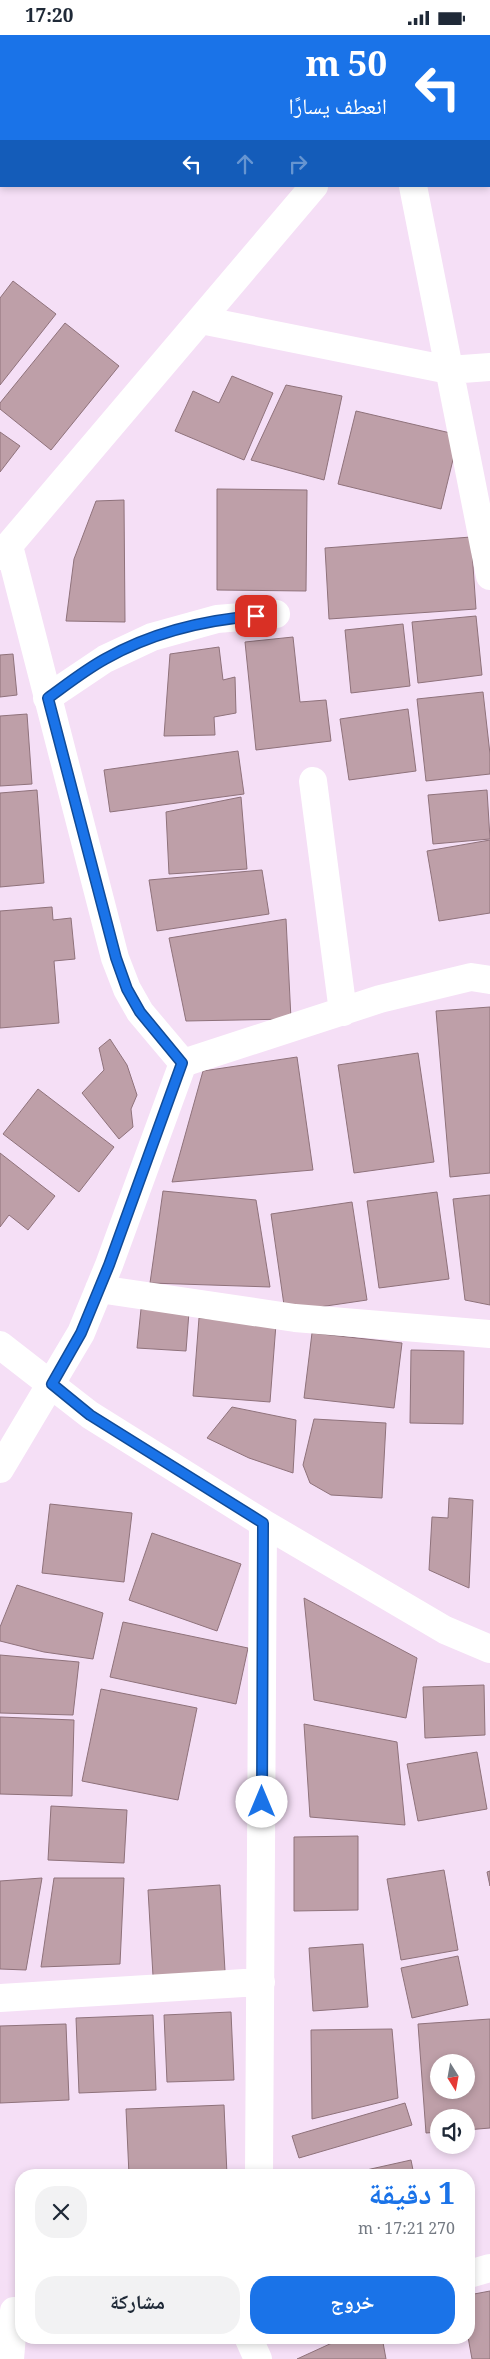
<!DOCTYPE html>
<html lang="ar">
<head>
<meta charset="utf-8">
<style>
  body { margin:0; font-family:Georgia,"Noto Naskh Arabic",serif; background:#f2f2f3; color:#1f2937; direction:rtl; height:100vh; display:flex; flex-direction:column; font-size:19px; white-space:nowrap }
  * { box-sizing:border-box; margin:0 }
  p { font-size:16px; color:#747a83 }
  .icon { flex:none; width:28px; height:28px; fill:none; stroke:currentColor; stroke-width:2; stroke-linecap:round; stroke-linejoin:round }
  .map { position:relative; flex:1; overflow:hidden; direction:ltr }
  .sheet { position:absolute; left:15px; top:2134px; width:460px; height:175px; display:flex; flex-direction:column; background:#fff; border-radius:20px; box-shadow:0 2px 8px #0003; direction:rtl }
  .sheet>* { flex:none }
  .banner { position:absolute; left:0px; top:0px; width:490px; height:152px; box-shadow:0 2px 8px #0003; direction:rtl; background:#1a73e8; color:#fff; overflow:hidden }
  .needle { width:32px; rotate:169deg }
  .tools { position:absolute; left:430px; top:2019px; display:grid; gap:10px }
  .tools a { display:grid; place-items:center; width:45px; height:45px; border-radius:50%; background:#fff; box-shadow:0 2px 8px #0003; font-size:25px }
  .pin { position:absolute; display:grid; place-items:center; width:42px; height:42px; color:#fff; margin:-21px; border-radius:10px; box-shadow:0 2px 8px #0006 }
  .me { position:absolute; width:55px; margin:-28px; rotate:0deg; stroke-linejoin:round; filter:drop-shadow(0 0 4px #0008) }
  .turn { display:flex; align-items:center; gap:18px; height:105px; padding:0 20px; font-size:22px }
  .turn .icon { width:65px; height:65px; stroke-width:2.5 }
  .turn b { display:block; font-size:35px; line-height:42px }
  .lanes { display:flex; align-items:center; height:48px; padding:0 20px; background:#0003; justify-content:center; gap:25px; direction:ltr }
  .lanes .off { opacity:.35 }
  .round { display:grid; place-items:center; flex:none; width:52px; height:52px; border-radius:20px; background:#f2f2f3 }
  .overview { display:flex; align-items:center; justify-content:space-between; height:85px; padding:0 20px }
  h1 { font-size:30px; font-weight:800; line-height:38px; color:#1a73e8 }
  .action { display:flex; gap:10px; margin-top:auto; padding:10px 20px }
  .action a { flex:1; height:58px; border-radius:20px; background:#1a73e8; color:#fff; font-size:20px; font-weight:800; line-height:58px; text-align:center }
  .action a+a { background:#f2f2f3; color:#1f2937 }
  .status { display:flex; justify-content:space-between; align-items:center; height:35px; padding:0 25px; background:#fff; direction:ltr }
  .status svg { height:14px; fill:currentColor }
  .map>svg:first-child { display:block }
</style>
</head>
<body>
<div class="status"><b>17:20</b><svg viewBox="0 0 49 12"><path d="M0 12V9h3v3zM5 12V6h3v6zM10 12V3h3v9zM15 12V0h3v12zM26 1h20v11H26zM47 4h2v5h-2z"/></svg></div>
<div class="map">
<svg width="490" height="2324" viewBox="0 0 490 2324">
  <rect width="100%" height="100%" fill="#f5dff6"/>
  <path fill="#be9fa8" stroke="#8f727b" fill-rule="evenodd" d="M13,246L56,279L0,350V263Z
    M65,288L119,331L51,415L0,374V368Z
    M232,341L273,358L244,425L175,396L193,356L219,368Z
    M286,350L342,361L324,445L251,425Z
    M356,376L459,400L441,474L338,449Z
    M0,397L20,411L0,437Z
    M217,454L307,455L306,556L217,555Z
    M124,465L125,587L66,586L74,524L96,466Z
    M471,502L476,574L329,584L325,513Z
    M476,581L482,640L418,648L412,587Z
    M403,589L410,651L351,658L345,595Z
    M293,602L300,667L326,665L331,706L256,715L245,607Z
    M219,612L223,645L235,642L236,678L214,682L215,700L164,701L170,619Z
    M13,619L17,660L0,662V620Z
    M483,657L490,719V739L426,746L417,664Z
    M408,674L416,736L349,745L340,684Z
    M27,679L32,749L0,751V681Z
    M238,716L244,759L110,777L104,735Z
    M37,755L44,848L0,852V758Z
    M487,755L490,804L433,809L428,760Z
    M241,762L247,834L169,839L166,777Z
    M490,805V878L439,886L427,816Z
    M262,835L269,879L157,896L149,845Z
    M52,872L53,885L71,883L75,924L54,926L59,988L0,993V876Z
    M286,884L291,984L186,986L169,903Z
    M490,972V1138L450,1142L436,976Z
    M110,1004L127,1030L137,1060L131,1074L133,1092L119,1104L82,1058L104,1035L99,1013Z
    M418,1018L434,1127L354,1138L338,1030Z
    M297,1022L313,1135L172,1147L203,1036Z
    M38,1054L114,1112L79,1157L3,1099Z
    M0,1118L55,1161L28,1195L9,1180L0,1192Z
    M163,1156L256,1165L270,1252L150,1248Z
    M437,1157L449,1244L379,1253L367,1166Z
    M490,1160V1270L465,1265L453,1164Z
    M352,1167L367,1265L285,1277L271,1179Z
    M141,1274L189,1277L186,1316L137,1313Z
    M199,1283L276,1289L270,1367L193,1361Z
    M312,1298L402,1308L394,1373L304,1363Z
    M411,1315L464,1316L463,1389L410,1388Z
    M232,1372L296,1385L293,1438L249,1423L207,1403Z
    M314,1384L386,1388L382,1463L331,1460L310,1448L303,1430Z
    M449,1463L473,1465L469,1553L429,1535L432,1482L448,1483Z
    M50,1469L132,1478L124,1547L42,1538Z
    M152,1498L241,1529L217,1596L129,1565Z
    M17,1550L103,1578L93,1624L44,1617L0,1606V1592Z
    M304,1563L417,1623L406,1683L314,1665Z
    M123,1587L248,1613L236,1669L110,1642Z
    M0,1620L79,1627L73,1680L0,1678Z
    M484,1650L485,1700L425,1703L423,1652Z
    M101,1654L197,1673L178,1765L82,1746Z
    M0,1682L74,1685L72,1761L0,1759Z
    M304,1689L397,1707L405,1790L310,1782Z
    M477,1717L487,1774L418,1786L407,1729Z
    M51,1771L127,1775L124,1828L48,1825Z
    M358,1801V1875L294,1876V1802Z
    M444,1835L458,1915L401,1925L387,1844Z
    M490,1836V1851L487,1837Z
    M42,1843L26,1935L0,1934V1846Z
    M54,1843H124L120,1929L41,1932Z
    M220,1850L225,1936L153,1941L148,1855Z
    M363,1909L368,1972L313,1976L309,1913Z
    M458,1921L468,1970L412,1983L401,1933Z
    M231,1977L234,2045L167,2047L164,1980Z
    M153,1980L156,2055L79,2058L76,1983Z
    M490,1984V2093L466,2095V2082H439V2097L426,2098L418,1989ZM439,2028H466V2055H439Z
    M66,1989L69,2065L0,2068V1991Z
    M392,1994L398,2063L312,2084L311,1995Z
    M405,2068L412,2090L299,2123L292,2101Z
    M224,2070L227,2140H129L126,2074Z
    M411,2125L414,2140H344Z
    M490,2256V2324H472L468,2302L469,2260Z
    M382,2302L386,2324H297L345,2302Z"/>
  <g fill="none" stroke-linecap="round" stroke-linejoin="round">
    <path stroke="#fff" stroke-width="28" d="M440,1L441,0
      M413,151L490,541
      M201,285L449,335L490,332
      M9,511L115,923L127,954L140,977L183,1028
      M0,521L314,151
      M47,663L105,624L152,602L217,584L276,579
      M313,746L343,977
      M99,1254L295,1283L490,1299
      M0,1310L90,1380L263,1488L445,1595L490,1614
      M0,1434L81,1298L109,1230L183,1028L380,964L471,942L490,945
      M0,1963L261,1947
      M259,2140L263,1488
      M469,2239L490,2233
      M248,2302L258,2324
      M10,2324L14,2276"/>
  </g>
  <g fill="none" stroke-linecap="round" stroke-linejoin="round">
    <defs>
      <path id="route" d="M256,581C204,585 151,598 105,624C85,635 66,650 48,663L116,923L127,954L140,977L182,1028L109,1230L81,1298L52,1349L90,1380L263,1488L262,1767"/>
    </defs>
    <use href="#route" stroke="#114b97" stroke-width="12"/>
    <use href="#route" stroke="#1a73e8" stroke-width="9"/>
  </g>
</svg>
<div class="tools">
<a><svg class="needle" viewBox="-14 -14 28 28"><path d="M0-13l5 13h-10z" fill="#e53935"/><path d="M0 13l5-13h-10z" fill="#747a83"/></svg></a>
<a><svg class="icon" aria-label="sound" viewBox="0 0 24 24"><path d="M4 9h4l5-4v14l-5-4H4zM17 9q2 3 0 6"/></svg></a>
</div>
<div class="pin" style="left:256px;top:581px;background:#d93025"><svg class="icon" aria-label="arrive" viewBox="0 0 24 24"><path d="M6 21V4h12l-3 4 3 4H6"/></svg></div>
<svg class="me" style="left:262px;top:1767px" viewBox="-20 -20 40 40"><circle r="19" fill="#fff"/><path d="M0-13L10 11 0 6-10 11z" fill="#1a73e8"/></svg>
<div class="banner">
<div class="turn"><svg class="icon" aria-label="left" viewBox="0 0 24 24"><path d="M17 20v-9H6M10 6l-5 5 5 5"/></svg><div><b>50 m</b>انعطف يسارًا</div></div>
<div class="lanes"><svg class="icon" aria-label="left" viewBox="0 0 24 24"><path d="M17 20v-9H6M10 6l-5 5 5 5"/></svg><svg class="icon off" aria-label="ahead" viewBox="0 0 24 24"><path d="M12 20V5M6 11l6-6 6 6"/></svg><svg class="icon off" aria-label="right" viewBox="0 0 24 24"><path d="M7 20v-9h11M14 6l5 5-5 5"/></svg></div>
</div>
<section class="sheet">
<div class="overview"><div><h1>1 دقيقة</h1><p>270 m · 17:21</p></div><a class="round"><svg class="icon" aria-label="close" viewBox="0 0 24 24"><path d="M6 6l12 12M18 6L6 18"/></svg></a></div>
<div class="action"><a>خروج</a><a>مشاركة</a></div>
</section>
</div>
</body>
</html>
